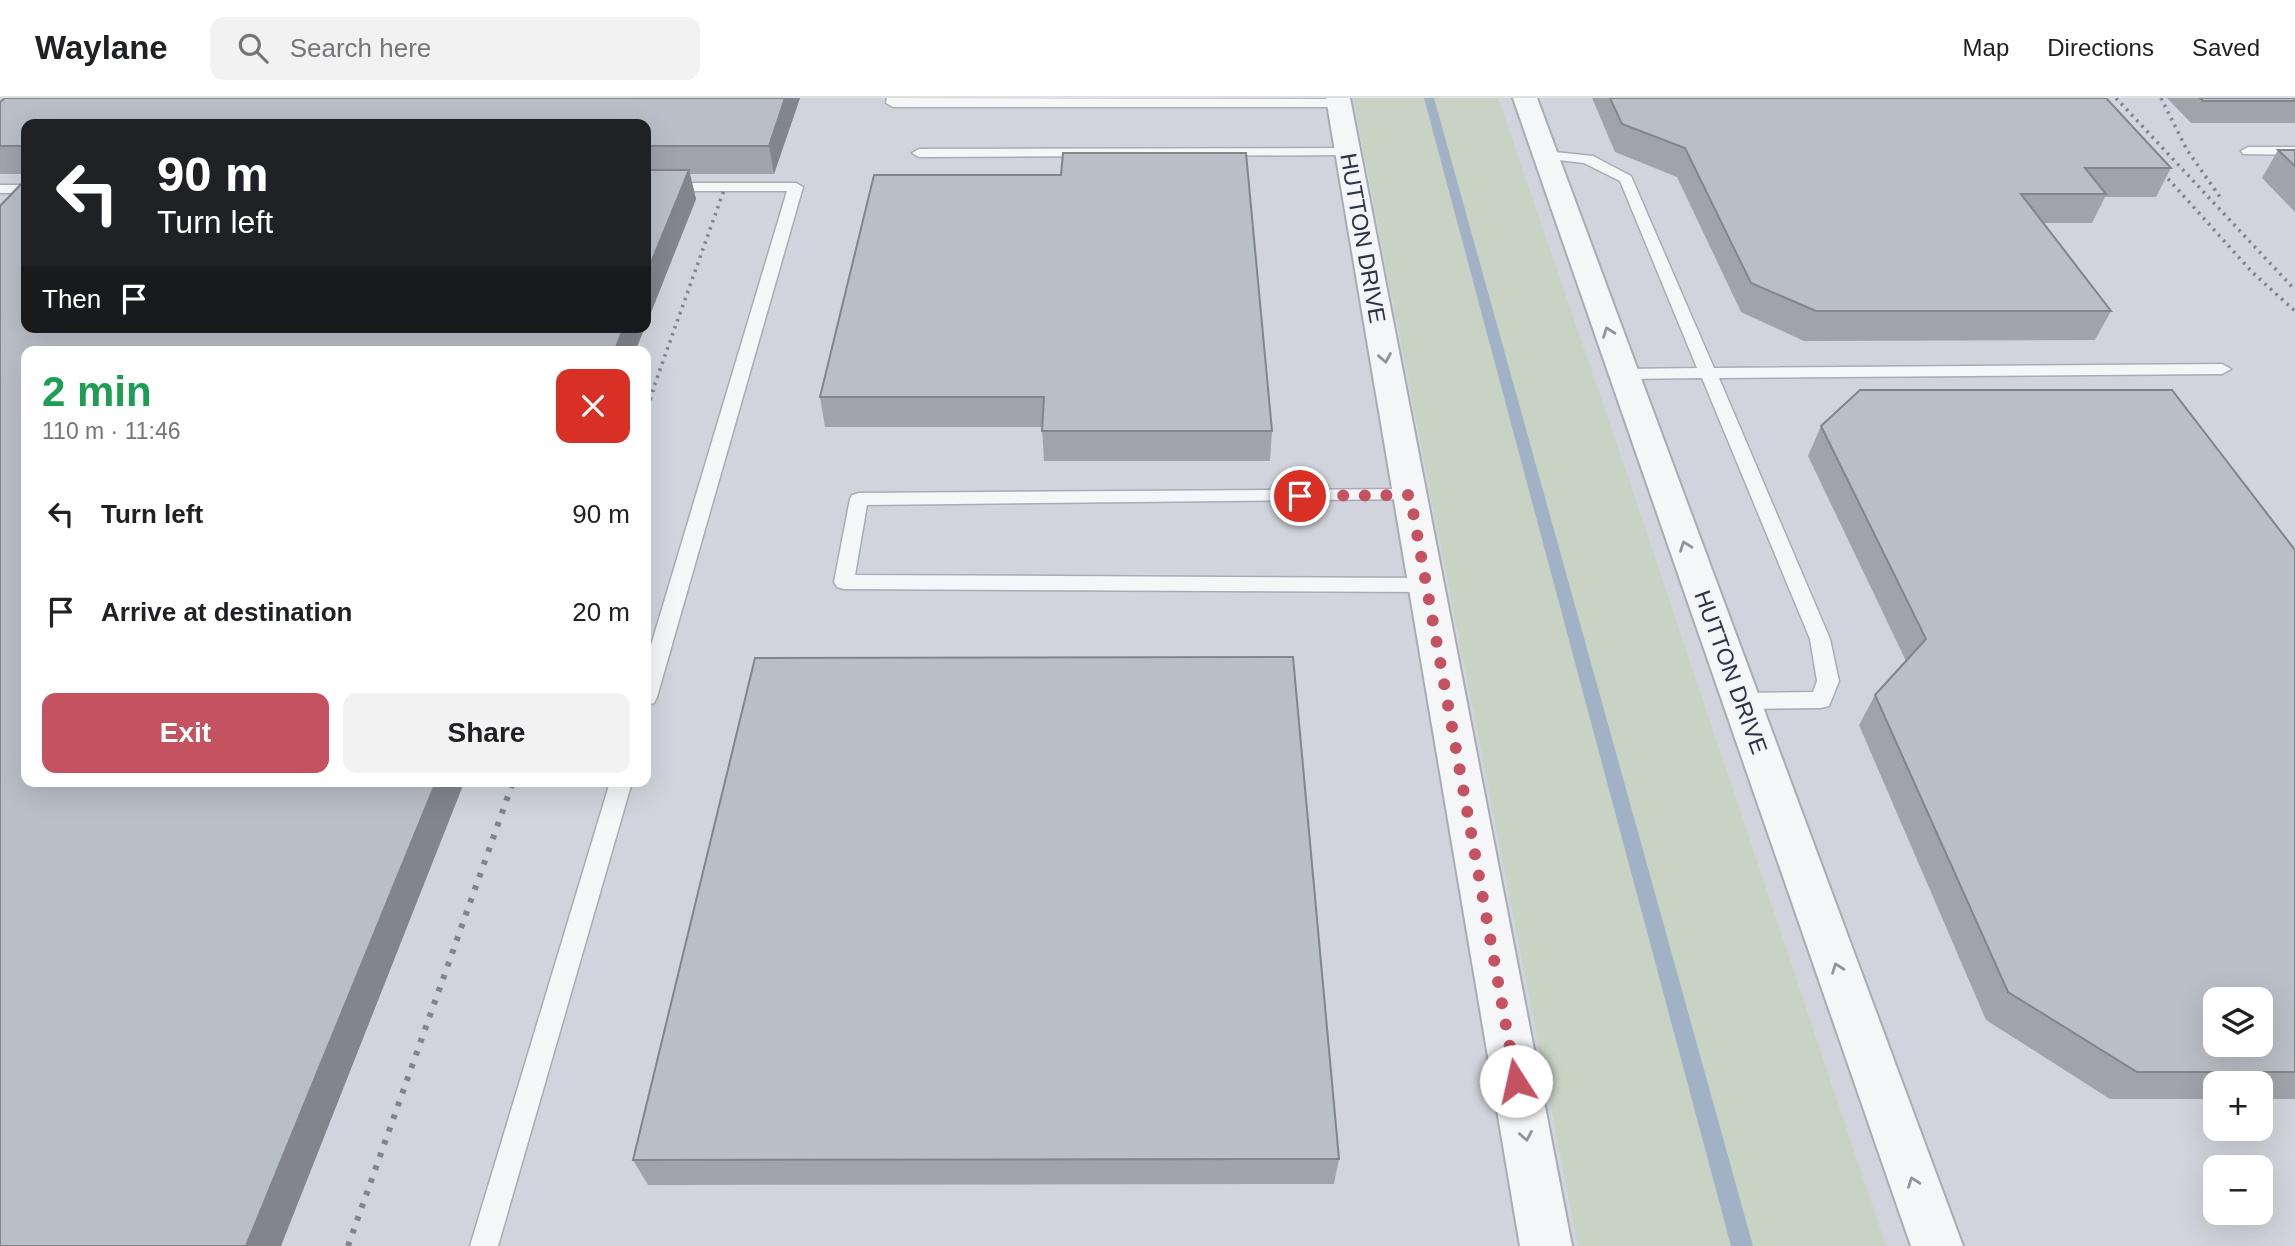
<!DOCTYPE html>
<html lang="en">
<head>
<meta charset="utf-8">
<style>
  body { margin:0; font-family:Arial,sans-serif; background:#f2f2f2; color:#202124; height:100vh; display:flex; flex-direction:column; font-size:26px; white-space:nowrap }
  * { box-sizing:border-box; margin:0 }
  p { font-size:23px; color:#757577 }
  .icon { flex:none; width:38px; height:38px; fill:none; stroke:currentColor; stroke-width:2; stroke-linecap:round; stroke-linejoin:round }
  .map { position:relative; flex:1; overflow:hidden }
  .panel { position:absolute; left:21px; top:248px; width:630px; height:441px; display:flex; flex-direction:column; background:#fff; border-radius:14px; box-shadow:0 7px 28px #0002 }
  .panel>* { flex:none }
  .top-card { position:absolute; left:21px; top:21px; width:630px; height:214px; border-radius:14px; box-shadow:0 7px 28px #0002; background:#202124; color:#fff; overflow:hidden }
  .tools { position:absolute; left:2203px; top:889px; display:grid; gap:14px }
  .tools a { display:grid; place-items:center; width:70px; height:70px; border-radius:14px; background:#fff; box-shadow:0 7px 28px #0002; font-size:35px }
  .pin { position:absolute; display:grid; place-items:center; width:60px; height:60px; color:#fff; margin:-30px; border:4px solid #fff; border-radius:50%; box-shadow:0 2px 7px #0007 }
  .me { position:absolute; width:77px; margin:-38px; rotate:350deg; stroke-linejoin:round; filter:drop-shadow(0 0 5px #0008) }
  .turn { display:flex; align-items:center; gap:24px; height:147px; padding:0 21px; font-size:32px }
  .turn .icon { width:91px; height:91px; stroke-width:2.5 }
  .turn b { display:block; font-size:49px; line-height:60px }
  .then { display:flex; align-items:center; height:66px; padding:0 21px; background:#0003; gap:14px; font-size:26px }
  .round { display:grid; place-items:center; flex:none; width:74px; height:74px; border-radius:14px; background:#f2f2f2 }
  .headline { display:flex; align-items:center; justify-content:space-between; height:119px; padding:0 21px }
  h1 { font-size:42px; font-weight:700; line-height:52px; color:#1e9e55 }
  .action { display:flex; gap:14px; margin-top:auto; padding:14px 21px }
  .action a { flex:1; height:80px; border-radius:14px; background:#c55260; color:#fff; font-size:28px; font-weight:700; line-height:80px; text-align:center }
  .action a+a { background:#f2f2f2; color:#202124 }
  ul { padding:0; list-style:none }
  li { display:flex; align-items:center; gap:21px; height:98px; padding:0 21px }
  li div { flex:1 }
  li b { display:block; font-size:26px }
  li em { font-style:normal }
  header { display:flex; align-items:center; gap:42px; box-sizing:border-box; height:98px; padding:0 35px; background:#fff; border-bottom:2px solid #e0e0e0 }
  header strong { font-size:33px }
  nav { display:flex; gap:38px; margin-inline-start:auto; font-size:24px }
  .search { width:490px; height:63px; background:#f2f2f2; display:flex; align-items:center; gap:18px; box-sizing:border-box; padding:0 24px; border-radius:14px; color:#757577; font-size:26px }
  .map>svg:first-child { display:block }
</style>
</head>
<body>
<header>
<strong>Waylane</strong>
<div class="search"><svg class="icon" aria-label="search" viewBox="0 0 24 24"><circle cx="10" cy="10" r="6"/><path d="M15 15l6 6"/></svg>Search here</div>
<nav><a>Map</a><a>Directions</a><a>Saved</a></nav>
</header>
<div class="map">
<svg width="2295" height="1148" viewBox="0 0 2295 1148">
  <rect width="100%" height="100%" fill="#e3e5ea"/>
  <path fill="#d1d4dc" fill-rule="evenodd" d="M0,0H2295V1148H0ZM26,26H646V229H26ZM26,254H646V684H26ZM2216,901H2261V947H2216ZM2216,985H2261V1031H2216ZM2216,1069H2261V1115H2216Z"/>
  <path fill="#c8d3c4" d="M1353,0H1498L1623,364L1886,1148H1578Z"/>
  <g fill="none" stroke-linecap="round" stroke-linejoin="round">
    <path fill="#a1b2c7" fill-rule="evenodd" d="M1424,0H1434L1753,1148H1731Z"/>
    <defs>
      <path id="service" d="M887,0L1339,1L1346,5L1339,9H893L886,5Z
        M2248,49H2295V57L2243,56L2241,53Z
        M1348,50L1355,54L1353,57L919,59L912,55L919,51Z
        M1545,53L1593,58L1631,78L1714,270L2222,266L2231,271L2222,276L1719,280L1830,541L1839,583L1829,608L1821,610L1741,611L1733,609L1730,603L1733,597L1741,595L1813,594L1817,583L1810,541L1702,280L1623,281L1614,276L1623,271L1697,270L1620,83L1584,65L1540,60L1538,57Z
        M646,85H796L803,89L657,599L654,605L646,607V564L787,93H646Z
        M0,87H26V95H0Z
        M1410,391L1417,393L1419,397L1417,401L867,407L855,477L1426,480L1433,482L1436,487L1433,492L1426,494L844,491L837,489L834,484L850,401L852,397L859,395Z
        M610,684H632L498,1148H470Z"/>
      <path id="tertiary" d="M1326,0H1350L1572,1148H1520Z
        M1513,0H1537L1963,1148H1911Z"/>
    </defs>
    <use href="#service" stroke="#a8acb4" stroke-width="3"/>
    <use href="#tertiary" stroke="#a8acb4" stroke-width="4"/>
    <use href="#service" fill="#f5f6f8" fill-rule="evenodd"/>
    <use href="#tertiary" fill="#f5f6f8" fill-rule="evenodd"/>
    <path stroke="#7d8592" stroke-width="3.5" stroke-dasharray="2.5 5" stroke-linecap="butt" d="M2116,0L2295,192
      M2161,0L2187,52L2220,99
      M2153,64L2253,175L2295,213
      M652,294L724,92"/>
    <path stroke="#7d8592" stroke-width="5" stroke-dasharray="3.5 6" stroke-linecap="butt" d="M646,311L653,292"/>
    <path stroke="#7d8592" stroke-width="6" stroke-dasharray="4.5 9" stroke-linecap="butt" d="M348,1148L513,684"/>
  </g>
  <path fill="#a0a3aa" d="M800,0L774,76H690L696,101L646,227V26H26V76H0V4Z
    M1592,0H2106L2171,70L2156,99H2105L2092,125H2043L2111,213L2095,242L1804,243L1741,214L1677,79L1615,54Z
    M2167,0H2295V25H2191Z
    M2278,52H2295V114L2262,80Z
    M874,77L1272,333L1270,363H1044L1042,329H825L820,299Z
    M1821,328L2295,452V1001H2261V985H2216V1001H2110L1986,922L1859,627L1875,597L1906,563L1808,358Z
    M1339,1061L1334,1086L648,1087L633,1062Z"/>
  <path fill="#82858b" d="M785,0H800L774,76L769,48Z
    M689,72L696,101L646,227V177Z
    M624,229H645L635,254H614Z
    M436,684H459L462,690L281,1148H246Z"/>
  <path fill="#babec6" stroke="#82858b" stroke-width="2" fill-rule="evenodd" d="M5,0H785L769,48H646V26H26V48H0V4Z
    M1610,0H2106L2171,70H2085L2106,96H2021L2111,213H1816L1751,185L1685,50L1622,26Z
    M2200,0H2295V3H2203Z
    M2278,52H2295V68Z
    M1063,55H1246L1272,333H1042L1044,299H820L874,77H1061Z
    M646,72H689L646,177Z
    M26,81V229H624L614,254H26V684H436L246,1148H0V108Z
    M1860,292H2172L2295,452V974H2137L2008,894L1875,597L1926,541L1821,328ZM2216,901H2261V947H2216Z
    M1293,559L1339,1061L633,1062L755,560Z"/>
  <defs><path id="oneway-chevron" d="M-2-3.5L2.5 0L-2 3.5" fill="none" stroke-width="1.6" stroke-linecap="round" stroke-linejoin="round" transform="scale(1.75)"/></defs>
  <g stroke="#90949c">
    <use href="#oneway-chevron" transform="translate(1608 234) rotate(-110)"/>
    <use href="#oneway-chevron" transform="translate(1385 260) rotate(80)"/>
    <use href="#oneway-chevron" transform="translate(1685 448) rotate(-110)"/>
    <use href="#oneway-chevron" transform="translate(1837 870) rotate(-110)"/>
    <use href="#oneway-chevron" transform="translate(1526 1038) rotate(80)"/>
    <use href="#oneway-chevron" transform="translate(1913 1084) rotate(-110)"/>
  </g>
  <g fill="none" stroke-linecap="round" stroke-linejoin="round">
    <path stroke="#c55260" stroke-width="12" stroke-dasharray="0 21.6" d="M1300,398L1410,397L1516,983"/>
  </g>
  <g text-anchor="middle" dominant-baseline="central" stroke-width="5" stroke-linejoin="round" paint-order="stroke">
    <g font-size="23" fill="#2c3341" stroke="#f2f4f7">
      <text transform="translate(1363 140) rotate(80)">HUTTON DRIVE</text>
      <text transform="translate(1731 574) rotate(70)">HUTTON DRIVE</text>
    </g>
  </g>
</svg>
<div class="tools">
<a><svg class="icon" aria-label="layers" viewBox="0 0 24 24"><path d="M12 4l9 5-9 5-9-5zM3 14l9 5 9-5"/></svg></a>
<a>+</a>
<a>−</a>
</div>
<div class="pin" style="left:1300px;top:398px;background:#d93025"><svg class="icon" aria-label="arrive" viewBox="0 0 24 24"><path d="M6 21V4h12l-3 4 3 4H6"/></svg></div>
<svg class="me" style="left:1516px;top:983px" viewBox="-20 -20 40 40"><circle r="19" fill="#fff"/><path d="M0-13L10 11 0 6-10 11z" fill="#c55260"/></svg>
<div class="top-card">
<div class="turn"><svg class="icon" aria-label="left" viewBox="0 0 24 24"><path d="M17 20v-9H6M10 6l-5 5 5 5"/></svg><div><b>90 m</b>Turn left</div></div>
<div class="then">Then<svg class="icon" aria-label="arrive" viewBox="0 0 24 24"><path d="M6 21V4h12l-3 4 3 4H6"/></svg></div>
</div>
<section class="panel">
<div class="headline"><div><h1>2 min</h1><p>110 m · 11:46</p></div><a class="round" style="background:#d93025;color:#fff"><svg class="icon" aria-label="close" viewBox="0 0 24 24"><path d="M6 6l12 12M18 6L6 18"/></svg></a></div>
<ul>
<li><svg class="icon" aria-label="left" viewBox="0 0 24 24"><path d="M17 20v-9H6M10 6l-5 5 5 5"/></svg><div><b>Turn left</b></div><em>90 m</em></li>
<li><svg class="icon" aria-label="arrive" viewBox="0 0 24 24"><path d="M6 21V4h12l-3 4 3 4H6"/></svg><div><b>Arrive at destination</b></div><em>20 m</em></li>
</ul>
<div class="action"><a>Exit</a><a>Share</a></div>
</section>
</div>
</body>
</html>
